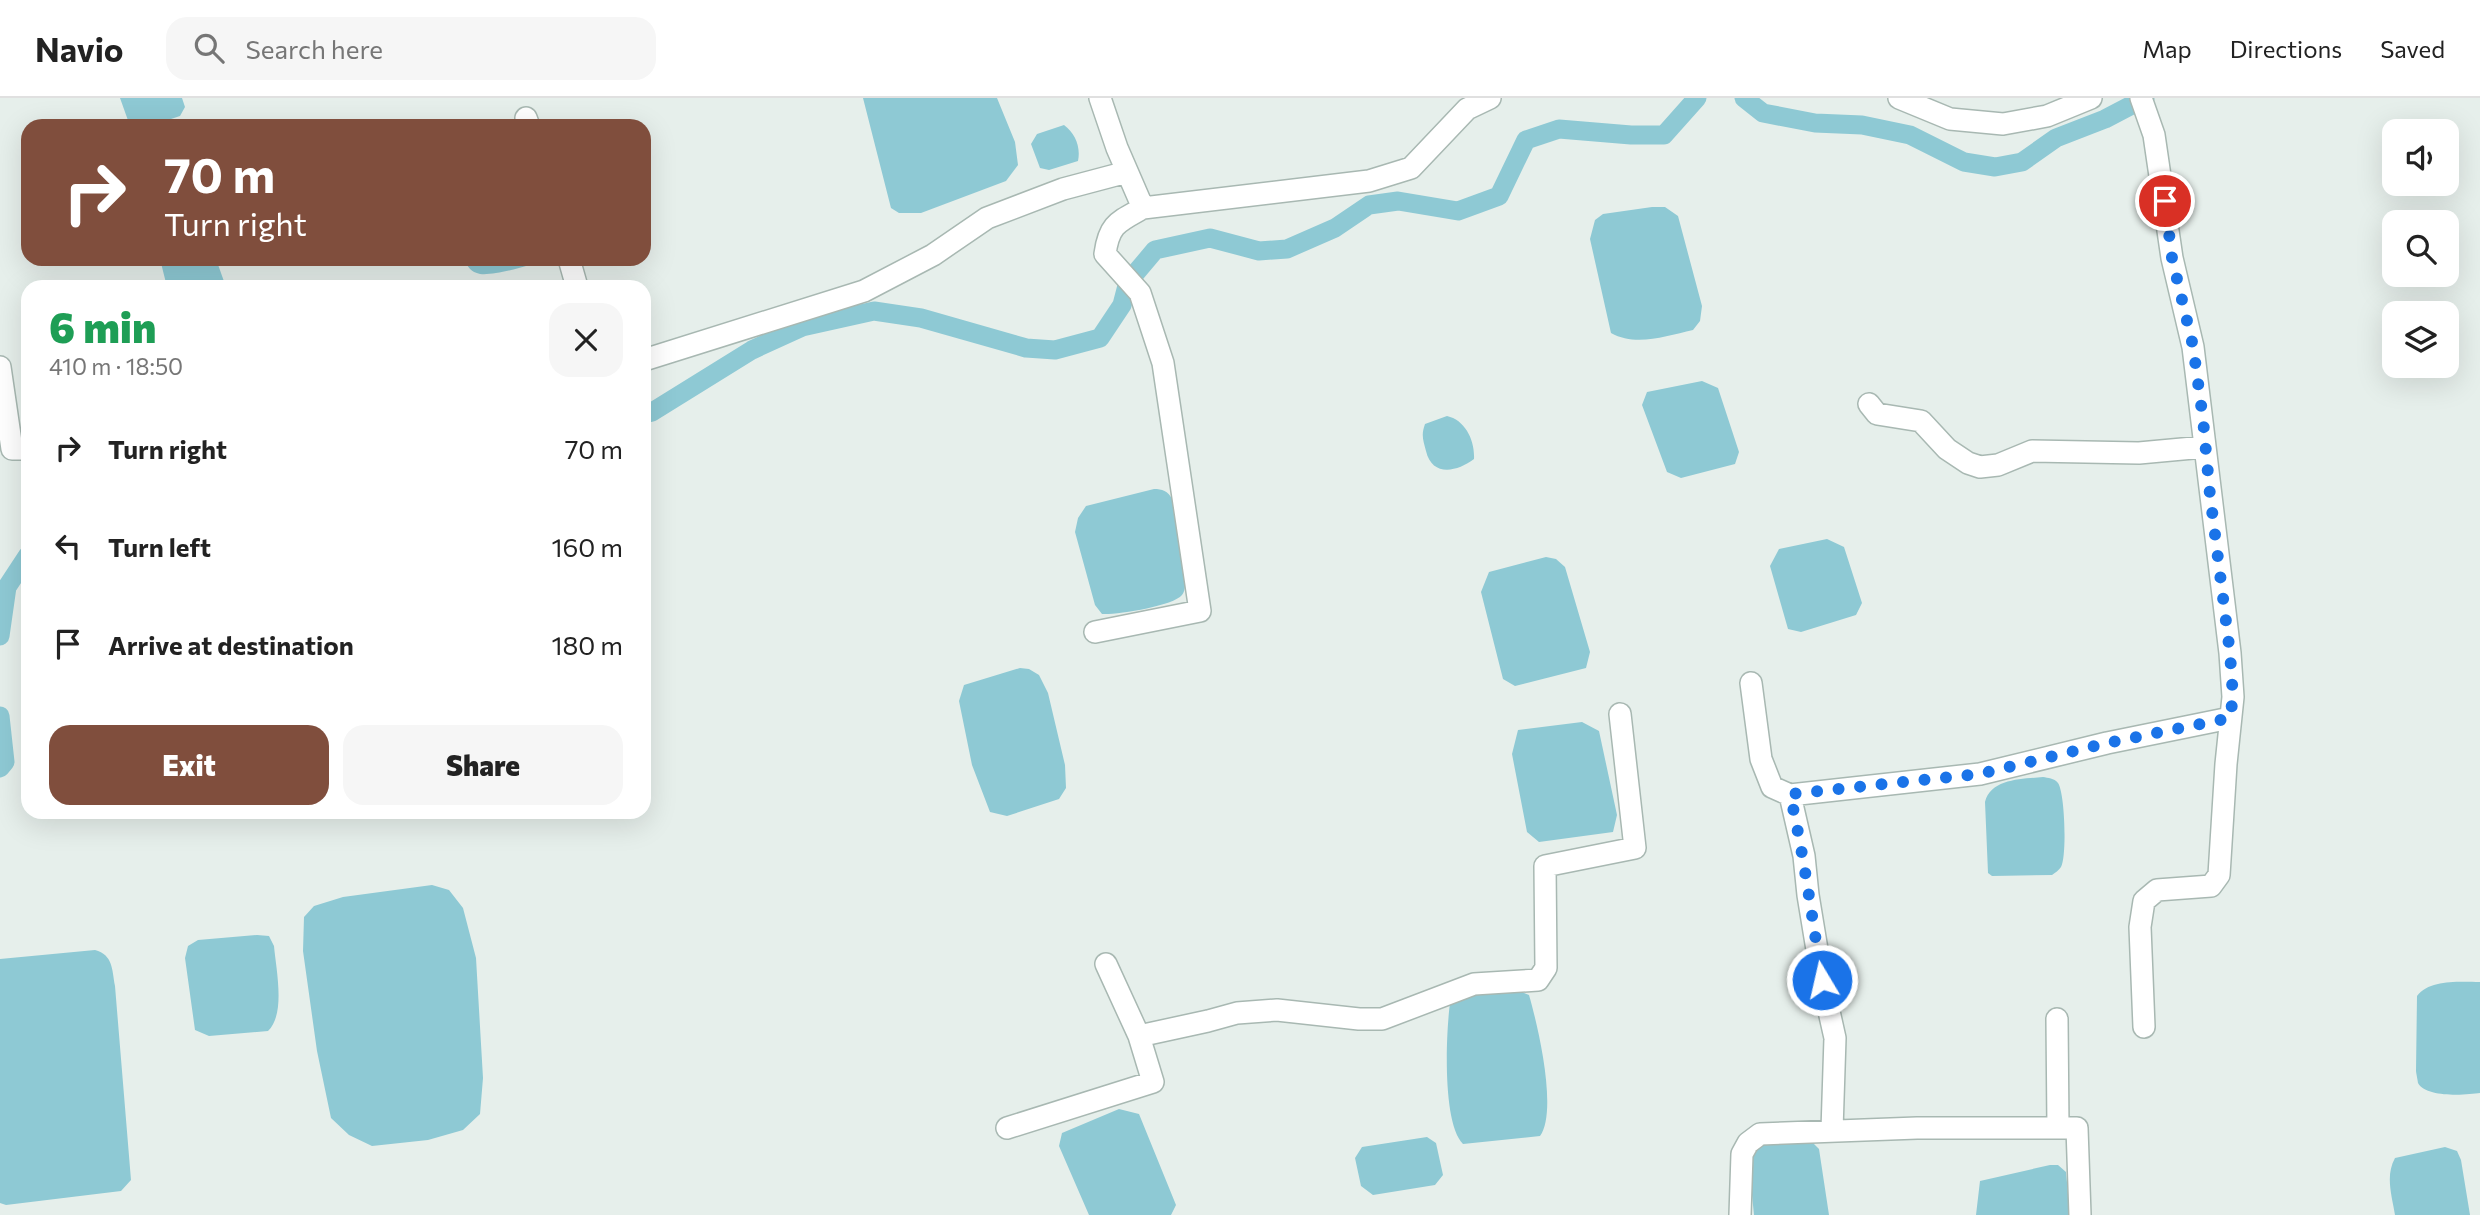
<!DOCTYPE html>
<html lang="en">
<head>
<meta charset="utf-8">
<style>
  body { margin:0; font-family:Commissioner,sans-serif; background:#f6f6f6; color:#222; height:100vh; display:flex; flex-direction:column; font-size:26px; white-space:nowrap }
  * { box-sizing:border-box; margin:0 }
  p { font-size:23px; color:#767676 }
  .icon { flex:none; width:38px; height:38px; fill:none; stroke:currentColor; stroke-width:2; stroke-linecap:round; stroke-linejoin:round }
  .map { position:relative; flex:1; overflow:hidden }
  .side { position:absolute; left:21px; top:182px; width:630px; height:539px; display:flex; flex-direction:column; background:#fff; border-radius:21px; box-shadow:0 7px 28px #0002 }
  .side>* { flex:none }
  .hud { position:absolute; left:21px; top:21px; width:630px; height:147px; border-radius:21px; box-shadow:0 7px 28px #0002; background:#804e3d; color:#fff; overflow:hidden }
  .tools { position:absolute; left:2382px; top:21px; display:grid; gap:14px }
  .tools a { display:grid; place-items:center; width:77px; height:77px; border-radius:14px; background:#fff; box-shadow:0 7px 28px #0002; font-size:35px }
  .pin { position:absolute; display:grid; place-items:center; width:60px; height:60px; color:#fff; margin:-30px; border:4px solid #fff; border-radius:50%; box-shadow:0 2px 7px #0007 }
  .me { position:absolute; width:77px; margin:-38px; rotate:351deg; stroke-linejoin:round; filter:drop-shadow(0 0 5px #0008) }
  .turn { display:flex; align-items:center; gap:24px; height:147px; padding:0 28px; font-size:32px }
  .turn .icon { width:91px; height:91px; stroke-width:2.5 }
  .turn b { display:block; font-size:49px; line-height:60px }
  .round { display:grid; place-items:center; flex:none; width:74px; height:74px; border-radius:21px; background:#f6f6f6 }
  .overview { display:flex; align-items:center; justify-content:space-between; height:119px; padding:0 28px }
  h1 { font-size:42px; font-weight:800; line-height:52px; color:#1e9e55 }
  .primary-button { display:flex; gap:14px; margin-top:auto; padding:14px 28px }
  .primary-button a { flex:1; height:80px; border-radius:21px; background:#804e3d; color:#fff; font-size:28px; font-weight:800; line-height:80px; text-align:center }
  .primary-button a+a { background:#f6f6f6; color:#222 }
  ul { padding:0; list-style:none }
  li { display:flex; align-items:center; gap:21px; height:98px; padding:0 28px }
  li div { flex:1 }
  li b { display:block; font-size:26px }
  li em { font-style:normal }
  header { display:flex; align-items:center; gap:42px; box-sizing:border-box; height:98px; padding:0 35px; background:#fff; border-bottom:2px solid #e0e0e0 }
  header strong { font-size:33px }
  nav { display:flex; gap:38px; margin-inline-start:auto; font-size:24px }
  .search { width:490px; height:63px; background:#f6f6f6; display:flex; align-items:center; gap:18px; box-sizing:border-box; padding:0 24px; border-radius:21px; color:#767676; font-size:26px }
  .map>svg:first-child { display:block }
</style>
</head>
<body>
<header>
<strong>Navio</strong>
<div class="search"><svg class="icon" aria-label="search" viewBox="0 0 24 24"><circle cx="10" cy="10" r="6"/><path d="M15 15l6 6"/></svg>Search here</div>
<nav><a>Map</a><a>Directions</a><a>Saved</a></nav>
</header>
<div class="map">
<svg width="2480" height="1117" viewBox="0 0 2480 1117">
  <rect width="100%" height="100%" fill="#e6efeb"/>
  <path fill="#8ec9d4" d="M120,0H182L185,9L180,18L150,28H130Z
    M863,0H997L1015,44L1018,67L1006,83L921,115H899L891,110Z
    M1064,27C1075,35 1081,49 1078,63L1049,72L1040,70L1031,46L1037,36Z
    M1652,109H1665L1678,118L1702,208L1700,223L1693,232C1666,238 1636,249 1611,235L1590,141L1595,122L1603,116Z
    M160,161H216L226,189H167Z
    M465,161H546C532,167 495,178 480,176C471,174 467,169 465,161Z
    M1702,283L1718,290L1739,354L1735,366L1681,380L1667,374L1642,307L1647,294Z
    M1447,318C1465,322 1475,342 1474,361C1457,374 1432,379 1426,353C1423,342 1421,337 1425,326Z
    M1154,391C1162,391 1168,393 1172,401C1179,414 1192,486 1182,497C1173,508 1117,517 1102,516L1095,507L1075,434L1078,420L1086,408Z
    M1827,441L1844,449L1862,505L1856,517L1801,534L1788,531L1770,468L1779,451Z
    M1546,459L1556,461L1565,469L1590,554L1586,570L1515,588L1503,581L1481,494L1489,474Z
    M1020,570L1029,571L1039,577L1048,595L1065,667L1066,690L1059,701L1007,718L990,714L972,667L959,603L964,587Z
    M1582,624L1599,633L1617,717L1613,734L1539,744L1527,734L1512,656L1518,632Z
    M2043,679C2048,680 2054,680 2058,685C2065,695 2067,759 2061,769C2059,772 2055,775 2052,777L1992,778L1988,775L1985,704C1991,680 2023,681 2043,679Z
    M432,787L449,792L463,810L476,860L483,980L480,1016L463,1032L428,1042L372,1048L349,1037L331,1020L317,953L303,853L304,819L314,808L343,799Z
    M257,837L269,838L274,848C276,871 286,916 268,933L209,938L195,932L185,860L188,848L198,842Z
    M95,852C113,857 112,871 115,888L131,1082L121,1093L6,1107L0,1105V861Z
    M2480,884V995C2466,997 2426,1000 2418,985C2418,984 2416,974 2416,973L2417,898C2430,881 2460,884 2480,884Z
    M1506,895H1524L1529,897C1538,928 1558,1013 1540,1038L1463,1046C1442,1025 1446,935 1450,905L1475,897Z
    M1119,1011L1139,1016L1176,1107L1171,1117H1089L1059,1048L1062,1035Z
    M1427,1039L1436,1045L1443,1077L1435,1087L1373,1097L1361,1088L1355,1060L1362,1049Z
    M1811,1043L1819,1051L1829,1117H1754L1748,1057L1754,1047Z
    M2445,1049L2457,1053L2461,1062L2470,1117H2395C2392,1098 2385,1078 2395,1060Z
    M2050,1067H2058L2066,1074L2070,1117H1976L1980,1083Z"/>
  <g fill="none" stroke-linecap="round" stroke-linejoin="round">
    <path stroke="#8ec9d4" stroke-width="19" d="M1744,0L1763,15L1815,25L1862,27L1910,37L1964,64L1995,69L2022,64L2056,40L2105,21L2145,0
      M644,316L652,314L752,252L802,229L874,213L921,220L1026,250L1055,252L1100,240L1122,207L1128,184L1155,152L1210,140L1259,153L1287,151L1335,130L1369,107L1398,103L1458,113L1499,98L1526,42L1559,31L1631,37H1664L1697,0
      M0,538L7,489L28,457
      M0,618L5,664L0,670"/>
    <defs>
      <path id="street" d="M1100,0L1117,50L1143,110
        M1899,0L1950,21L2003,26L2047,18L2091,0
        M2141,0L2154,37L2172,160L2193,249L2230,555L2233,599L2226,666L2219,777L2211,788L2157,792L2144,803L2140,829L2144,929
        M526,20L529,28
        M569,161L577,189
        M644,262L864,193L933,157L987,120L1063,91L1127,74
        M0,269L12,351H28
        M1869,306L1877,316L1921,323L1947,351L1968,365L1980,369L1998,367L2032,353L2139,355L2204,349
        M1095,534L1200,513L1163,265L1140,195L1105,156C1109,126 1118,124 1143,110L1369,83L1411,70L1467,11L1490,0
        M1751,585L1761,661L1772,689L1790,697L1804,758L1808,797L1822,882L1835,940L1832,1032
        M1790,697L1980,676L2107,645L2230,620
        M1106,866L1139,938L1208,923L1237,915L1277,912L1359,921H1382L1474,886L1538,882L1546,870L1545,768L1635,750L1620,616
        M2057,921L2058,1030
        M1007,1030L1153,984L1139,938
        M1740,1117L1742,1056L1748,1045L1760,1036L1917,1030H2077L2080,1117"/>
    </defs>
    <use href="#street" stroke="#a8b8b2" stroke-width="24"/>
    <use href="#street" stroke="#fff" stroke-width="21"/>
  </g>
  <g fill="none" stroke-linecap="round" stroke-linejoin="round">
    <path stroke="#1a73e8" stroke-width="12" stroke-dasharray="0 21.6" d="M1822,882C1812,819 1804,758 1790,696L1980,676L2107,645L2230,620L2233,599L2230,555L2210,397L2203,321L2193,248L2172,160L2165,103"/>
  </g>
</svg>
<div class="tools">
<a><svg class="icon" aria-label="sound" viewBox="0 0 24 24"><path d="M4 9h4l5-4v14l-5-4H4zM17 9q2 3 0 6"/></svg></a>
<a><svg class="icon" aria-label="search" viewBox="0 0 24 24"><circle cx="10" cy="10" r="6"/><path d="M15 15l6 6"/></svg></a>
<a><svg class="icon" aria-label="layers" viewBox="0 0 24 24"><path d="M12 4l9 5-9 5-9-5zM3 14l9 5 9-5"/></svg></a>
</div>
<div class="pin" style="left:2165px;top:103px;background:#d93025"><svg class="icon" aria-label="arrive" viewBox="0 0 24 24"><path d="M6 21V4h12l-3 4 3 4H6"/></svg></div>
<svg class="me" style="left:1822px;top:882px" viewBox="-20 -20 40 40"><circle r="17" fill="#1a73e8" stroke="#fff" stroke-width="3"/><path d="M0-11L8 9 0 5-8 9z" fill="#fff"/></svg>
<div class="hud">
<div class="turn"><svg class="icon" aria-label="right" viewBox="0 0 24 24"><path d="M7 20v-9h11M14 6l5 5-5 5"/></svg><div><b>70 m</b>Turn right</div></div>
</div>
<section class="side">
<div class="overview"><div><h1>6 min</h1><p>410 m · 18:50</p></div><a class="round"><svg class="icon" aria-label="close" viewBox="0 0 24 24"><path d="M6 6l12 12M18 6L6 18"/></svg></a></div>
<ul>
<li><svg class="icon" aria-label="right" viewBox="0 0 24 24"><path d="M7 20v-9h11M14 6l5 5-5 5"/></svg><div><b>Turn right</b></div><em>70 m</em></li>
<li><svg class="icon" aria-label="left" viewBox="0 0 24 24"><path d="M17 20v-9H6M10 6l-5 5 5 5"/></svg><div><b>Turn left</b></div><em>160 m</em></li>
<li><svg class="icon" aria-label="arrive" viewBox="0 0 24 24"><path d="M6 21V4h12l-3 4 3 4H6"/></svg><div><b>Arrive at destination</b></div><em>180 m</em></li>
</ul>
<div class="primary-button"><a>Exit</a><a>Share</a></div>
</section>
</div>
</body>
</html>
